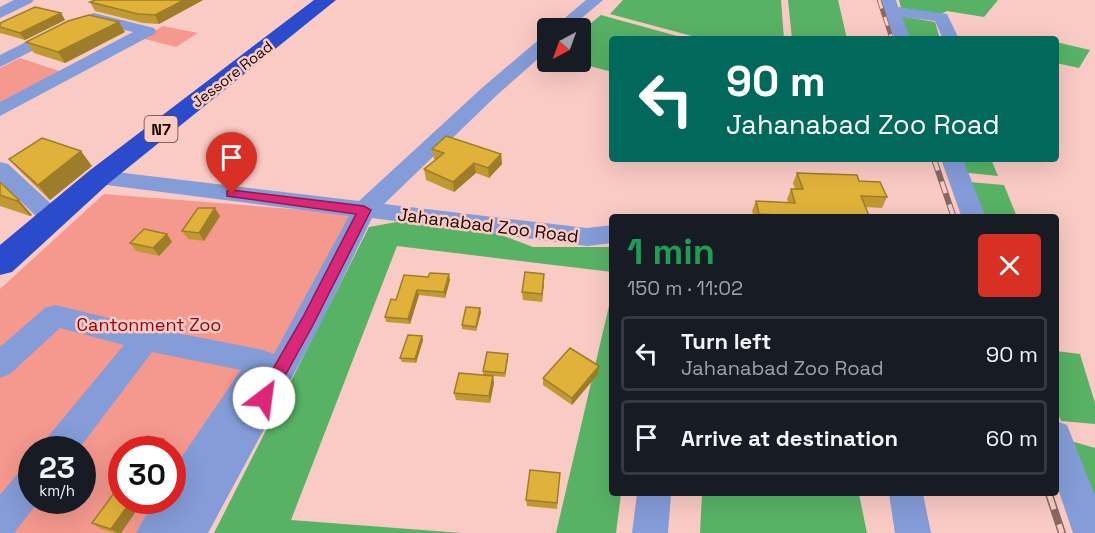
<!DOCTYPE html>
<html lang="en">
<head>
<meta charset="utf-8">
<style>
  body { margin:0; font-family:"Space Grotesk",sans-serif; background:#20242c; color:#f1f3f6; height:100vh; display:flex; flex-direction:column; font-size:22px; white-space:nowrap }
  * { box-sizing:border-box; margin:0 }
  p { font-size:20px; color:#9ea1a6 }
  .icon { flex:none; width:33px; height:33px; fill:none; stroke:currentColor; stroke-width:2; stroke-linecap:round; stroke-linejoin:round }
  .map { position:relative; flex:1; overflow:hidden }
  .details { position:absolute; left:609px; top:214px; width:450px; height:282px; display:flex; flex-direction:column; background:#171b24; border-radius:6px; box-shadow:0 6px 24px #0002 }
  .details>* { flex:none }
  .top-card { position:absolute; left:609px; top:36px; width:450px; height:126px; border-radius:6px; box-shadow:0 6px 24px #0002; background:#00695c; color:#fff; overflow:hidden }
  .needle { width:39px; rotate:221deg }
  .controls { position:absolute; left:537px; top:18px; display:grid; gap:12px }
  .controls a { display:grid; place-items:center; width:54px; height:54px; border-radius:6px; background:#171b24; box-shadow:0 6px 24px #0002; font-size:30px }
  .speed { position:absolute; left:18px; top:436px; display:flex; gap:12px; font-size:30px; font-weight:700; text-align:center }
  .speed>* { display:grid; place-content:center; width:78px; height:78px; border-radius:50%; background:#171b24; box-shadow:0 6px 24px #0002; line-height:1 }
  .speed small { font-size:15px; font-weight:400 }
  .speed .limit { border:9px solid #d22; background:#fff; color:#111 }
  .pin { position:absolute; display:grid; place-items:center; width:51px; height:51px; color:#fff; margin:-62px -26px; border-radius:50% 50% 50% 0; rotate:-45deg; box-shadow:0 0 6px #0007 }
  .pin .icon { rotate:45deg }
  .me { position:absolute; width:66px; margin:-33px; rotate:30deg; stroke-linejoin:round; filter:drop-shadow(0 0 4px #0008) }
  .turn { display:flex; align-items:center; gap:21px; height:126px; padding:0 18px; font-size:27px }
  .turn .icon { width:78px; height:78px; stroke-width:2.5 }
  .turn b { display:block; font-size:42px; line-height:51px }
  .round { display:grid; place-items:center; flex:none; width:63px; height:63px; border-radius:6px; background:#20242c }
  .headline { display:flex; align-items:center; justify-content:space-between; height:102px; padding:0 18px }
  h1 { font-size:36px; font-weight:700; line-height:45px; color:#1e9e55 }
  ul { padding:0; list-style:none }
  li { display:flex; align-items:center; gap:18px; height:75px; margin:0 12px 9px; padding:0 6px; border:3px solid #363941; border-radius:6px }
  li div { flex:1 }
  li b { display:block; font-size:22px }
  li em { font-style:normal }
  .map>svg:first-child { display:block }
</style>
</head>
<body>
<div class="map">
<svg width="1095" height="533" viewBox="0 0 1095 533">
  <rect width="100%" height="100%" fill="#facac4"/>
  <path fill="#f5988e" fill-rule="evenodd" d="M163,26L198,33L176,47L141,38Z
    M20,58L65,73L0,105V68Z
    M104,194L355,214L195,533H0V289ZM32,450H82V501H32ZM122,450H172V501H122Z"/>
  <path fill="#58b265" d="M623,0H781L784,39H703L610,14Z
    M788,0H838L847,39H792Z
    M899,0H998L984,17L947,11L937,16L901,8Z
    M601,15L688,39H612V72L575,62H580L581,31Z
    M899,16L935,22L940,39H908Z
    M1056,42L1090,50L1079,68L1056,63Z
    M956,159H991L998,176L960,172Z
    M969,182L1004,185L1017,217H981Z
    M402,221L494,232L533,247H612V272L397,246L291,520L462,533H214L369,227Z
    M612,293V494H621L616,533H556Z
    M1056,351L1080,354L1095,403V424L1061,421L1056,409Z
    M1064,439L1095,448V518Z
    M702,494H859L867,533H700Z"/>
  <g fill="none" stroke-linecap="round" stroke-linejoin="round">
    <path fill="#849cd7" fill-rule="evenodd" d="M14,0H34L31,3L0,18V7Z
      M586,0H603L570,28H553Z
      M880,0H896L898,7L947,14L959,39H943L935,21L902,17L911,39H895Z
      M94,13L154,28L156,31L154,34L0,116V102L133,32L95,23L74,30L0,67V55L62,24Z
      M548,36V50L497,95L384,204L587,228L612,225V243L587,246L372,218L318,329L208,533H136L154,501H172V471L241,370L152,352L78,450H42L46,439L124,345L60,328L10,374L0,378V347L45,308L55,305L146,327L263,350L274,354L349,216L99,184L91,182L88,177L91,172L99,170L359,201L483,87L542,37Z
      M941,159H963L986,218H962Z
      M0,162L8,164L60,212L64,218L60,224L52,226L44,224L0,181Z
      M1056,421L1067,425L1095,496V533H1073L1056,483Z
      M32,466V501H39L14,533H0V495L20,471Z
      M637,494H671L668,533H632Z
      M889,494H923L931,533H895Z"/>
    <path fill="#2a4bcb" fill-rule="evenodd" d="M314,0H336L109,183L12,272L0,275V245L89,171Z"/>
    <defs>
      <path id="rail-far2" d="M879,0L892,39"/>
      <path id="rail-far1" d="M934,159L954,218"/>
      <path id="rail" d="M1049,494L1062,533"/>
    </defs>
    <use href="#rail-far2" stroke="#896864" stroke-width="4.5"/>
    <use href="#rail-far1" stroke="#896864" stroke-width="6"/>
    <use href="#rail" stroke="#896864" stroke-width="8"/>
    <use href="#rail-far2" stroke="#facac4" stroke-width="3" stroke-dasharray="9" stroke-linecap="butt"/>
    <use href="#rail-far1" stroke="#facac4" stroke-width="4" stroke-dasharray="12" stroke-linecap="butt"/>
    <use href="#rail" stroke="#facac4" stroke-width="5" stroke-dasharray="16" stroke-linecap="butt"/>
  </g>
  <path fill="#c19932" d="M95,0H203L159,24L143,23L95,11L90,2Z
    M61,13L65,20L25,40L0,33V23Z
    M125,32L65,63L34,53L26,42Z
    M432,149L501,154L502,164L489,178L476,173L454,192L426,180L424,169L436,160L434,159Z
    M9,159L92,166L50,200L22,173Z
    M797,173L859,181L887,197L882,208L865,207L870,218H754L752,211L756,201L788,203L787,199L791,189H795L793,183Z
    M0,182L32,215L30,216L0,206Z
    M220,216L204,241L188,239L182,231Z
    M167,234L172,242L159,256L136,251L130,243Z
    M544,274V282L542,302L523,300L522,292Z
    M404,275L450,280L445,298L419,295L410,324L386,322L385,317L396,300Z
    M481,312L476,331L462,329V325Z
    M422,336L423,340L416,363L402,362L400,358Z
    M508,358L505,377L483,375V371Z
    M598,374L572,405L543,385V378Z
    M493,376L494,383L490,403L456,400L454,393Z
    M560,473L557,509L527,506L526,500Z
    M122,501H143L121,533H115L101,529L92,523Z"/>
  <path fill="#9d7d29" d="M184,0H203L159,24L155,15Z
    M61,13L65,20L25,40L20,33Z
    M119,22L125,32L65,63L58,52Z
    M81,151L92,166L50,200L38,185Z
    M501,154L502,164L489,178L488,168Z
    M474,163L476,173L454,192L453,182Z
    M19,200L32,215L30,216L17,201Z
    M215,208L220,216L204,241L199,233Z
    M167,234L172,242L159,256L153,248Z
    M449,274L450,280L445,298L444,292Z
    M544,274V282L542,302V294Z
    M417,290L419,295L410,324L408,319Z
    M480,308L481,312L476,331V327Z
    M422,336L423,340L416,363L415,359Z
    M508,354V358L505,377V373Z
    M599,366L598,374L572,405V398Z
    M493,376L494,383L490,403L489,396Z
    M164,439L171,446L168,450H157Z
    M131,501H143L121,533H118L111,529Z"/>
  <path fill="#e0b23a" stroke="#9d7d29" stroke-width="1.5" d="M95,0H184L155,15L138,14L90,2Z
    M35,7L61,13L20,33L0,27V23Z
    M89,15L119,22L58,52L26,42L68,21Z
    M446,136L501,154L488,168L474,163L453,182L424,169L444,153L432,149Z
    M42,138L81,151L38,185L9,159Z
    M797,173L857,175L859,181L880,182L887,197L861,196L870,218H800L799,216L759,214L756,201L795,203L791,189H803Z
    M0,182L19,200L17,201L0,195Z
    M198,208H215L199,233L182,231Z
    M144,229L167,234L153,248L130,243Z
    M525,272L544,274L542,294L522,292Z
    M430,273L449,274L444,292L417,290L408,319L385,317L391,299L396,300L404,275L428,277Z
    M466,307L480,308L476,327L462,325Z
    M408,335L422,336L415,359L400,358Z
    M570,348L599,366L572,398L543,378Z
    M487,352L508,354L505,373L483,371Z
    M459,373L493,376L489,396L454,393Z
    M147,436L164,439L157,450H138Z
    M530,470L560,473L557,503L526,500Z
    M120,485H122V501H131L111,529L92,523Z"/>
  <path fill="#db2777" stroke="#8e194d" stroke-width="1.5" d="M232,190L364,206L371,210L313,325L270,403L264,405L259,403L256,398L259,393L303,317L356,214L227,196V191Z"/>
  <g text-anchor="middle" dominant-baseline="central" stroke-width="5" stroke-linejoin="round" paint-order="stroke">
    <g font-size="15" fill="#1b0806" stroke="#facac4">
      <text transform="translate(232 74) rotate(-38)">Jessore Road</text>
    </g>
    <rect fill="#facac4" stroke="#5e423f" stroke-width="1.5" x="144.5" y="116" width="33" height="26" rx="4.5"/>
    <g font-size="16" font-weight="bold" fill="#1b0806">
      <text x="161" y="129">N7</text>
    </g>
    <g font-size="18" fill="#1b0806" stroke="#facac4">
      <text transform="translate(488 225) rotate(7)">Jahanabad Zoo Road</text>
    </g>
    <g font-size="18" fill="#94000b" stroke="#facac4">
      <text x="149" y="324">Cantonment Zoo</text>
    </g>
  </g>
</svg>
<div class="controls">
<a><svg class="needle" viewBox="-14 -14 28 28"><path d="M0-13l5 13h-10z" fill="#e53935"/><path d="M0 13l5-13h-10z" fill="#9ea1a6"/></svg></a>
</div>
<div class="speed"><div>23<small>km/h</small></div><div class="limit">30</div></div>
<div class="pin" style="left:232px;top:194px;background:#d93025"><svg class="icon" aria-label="arrive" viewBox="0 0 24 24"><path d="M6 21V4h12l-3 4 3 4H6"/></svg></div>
<svg class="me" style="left:264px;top:398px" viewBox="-20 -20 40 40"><circle r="19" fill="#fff"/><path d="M0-13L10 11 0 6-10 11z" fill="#db2777"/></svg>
<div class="top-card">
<div class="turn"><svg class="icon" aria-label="left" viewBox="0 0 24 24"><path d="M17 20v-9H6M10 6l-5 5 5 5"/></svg><div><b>90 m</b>Jahanabad Zoo Road</div></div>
</div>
<section class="details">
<div class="headline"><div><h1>1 min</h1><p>150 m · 11:02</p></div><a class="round" style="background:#d93025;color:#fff"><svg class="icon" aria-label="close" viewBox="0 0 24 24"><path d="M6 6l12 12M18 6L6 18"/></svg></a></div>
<ul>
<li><svg class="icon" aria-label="left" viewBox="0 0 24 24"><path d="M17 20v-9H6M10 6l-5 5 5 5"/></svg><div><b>Turn left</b><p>Jahanabad Zoo Road</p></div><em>90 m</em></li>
<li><svg class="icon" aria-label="arrive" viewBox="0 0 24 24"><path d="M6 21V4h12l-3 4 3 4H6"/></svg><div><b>Arrive at destination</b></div><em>60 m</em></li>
</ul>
</section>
</div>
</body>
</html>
